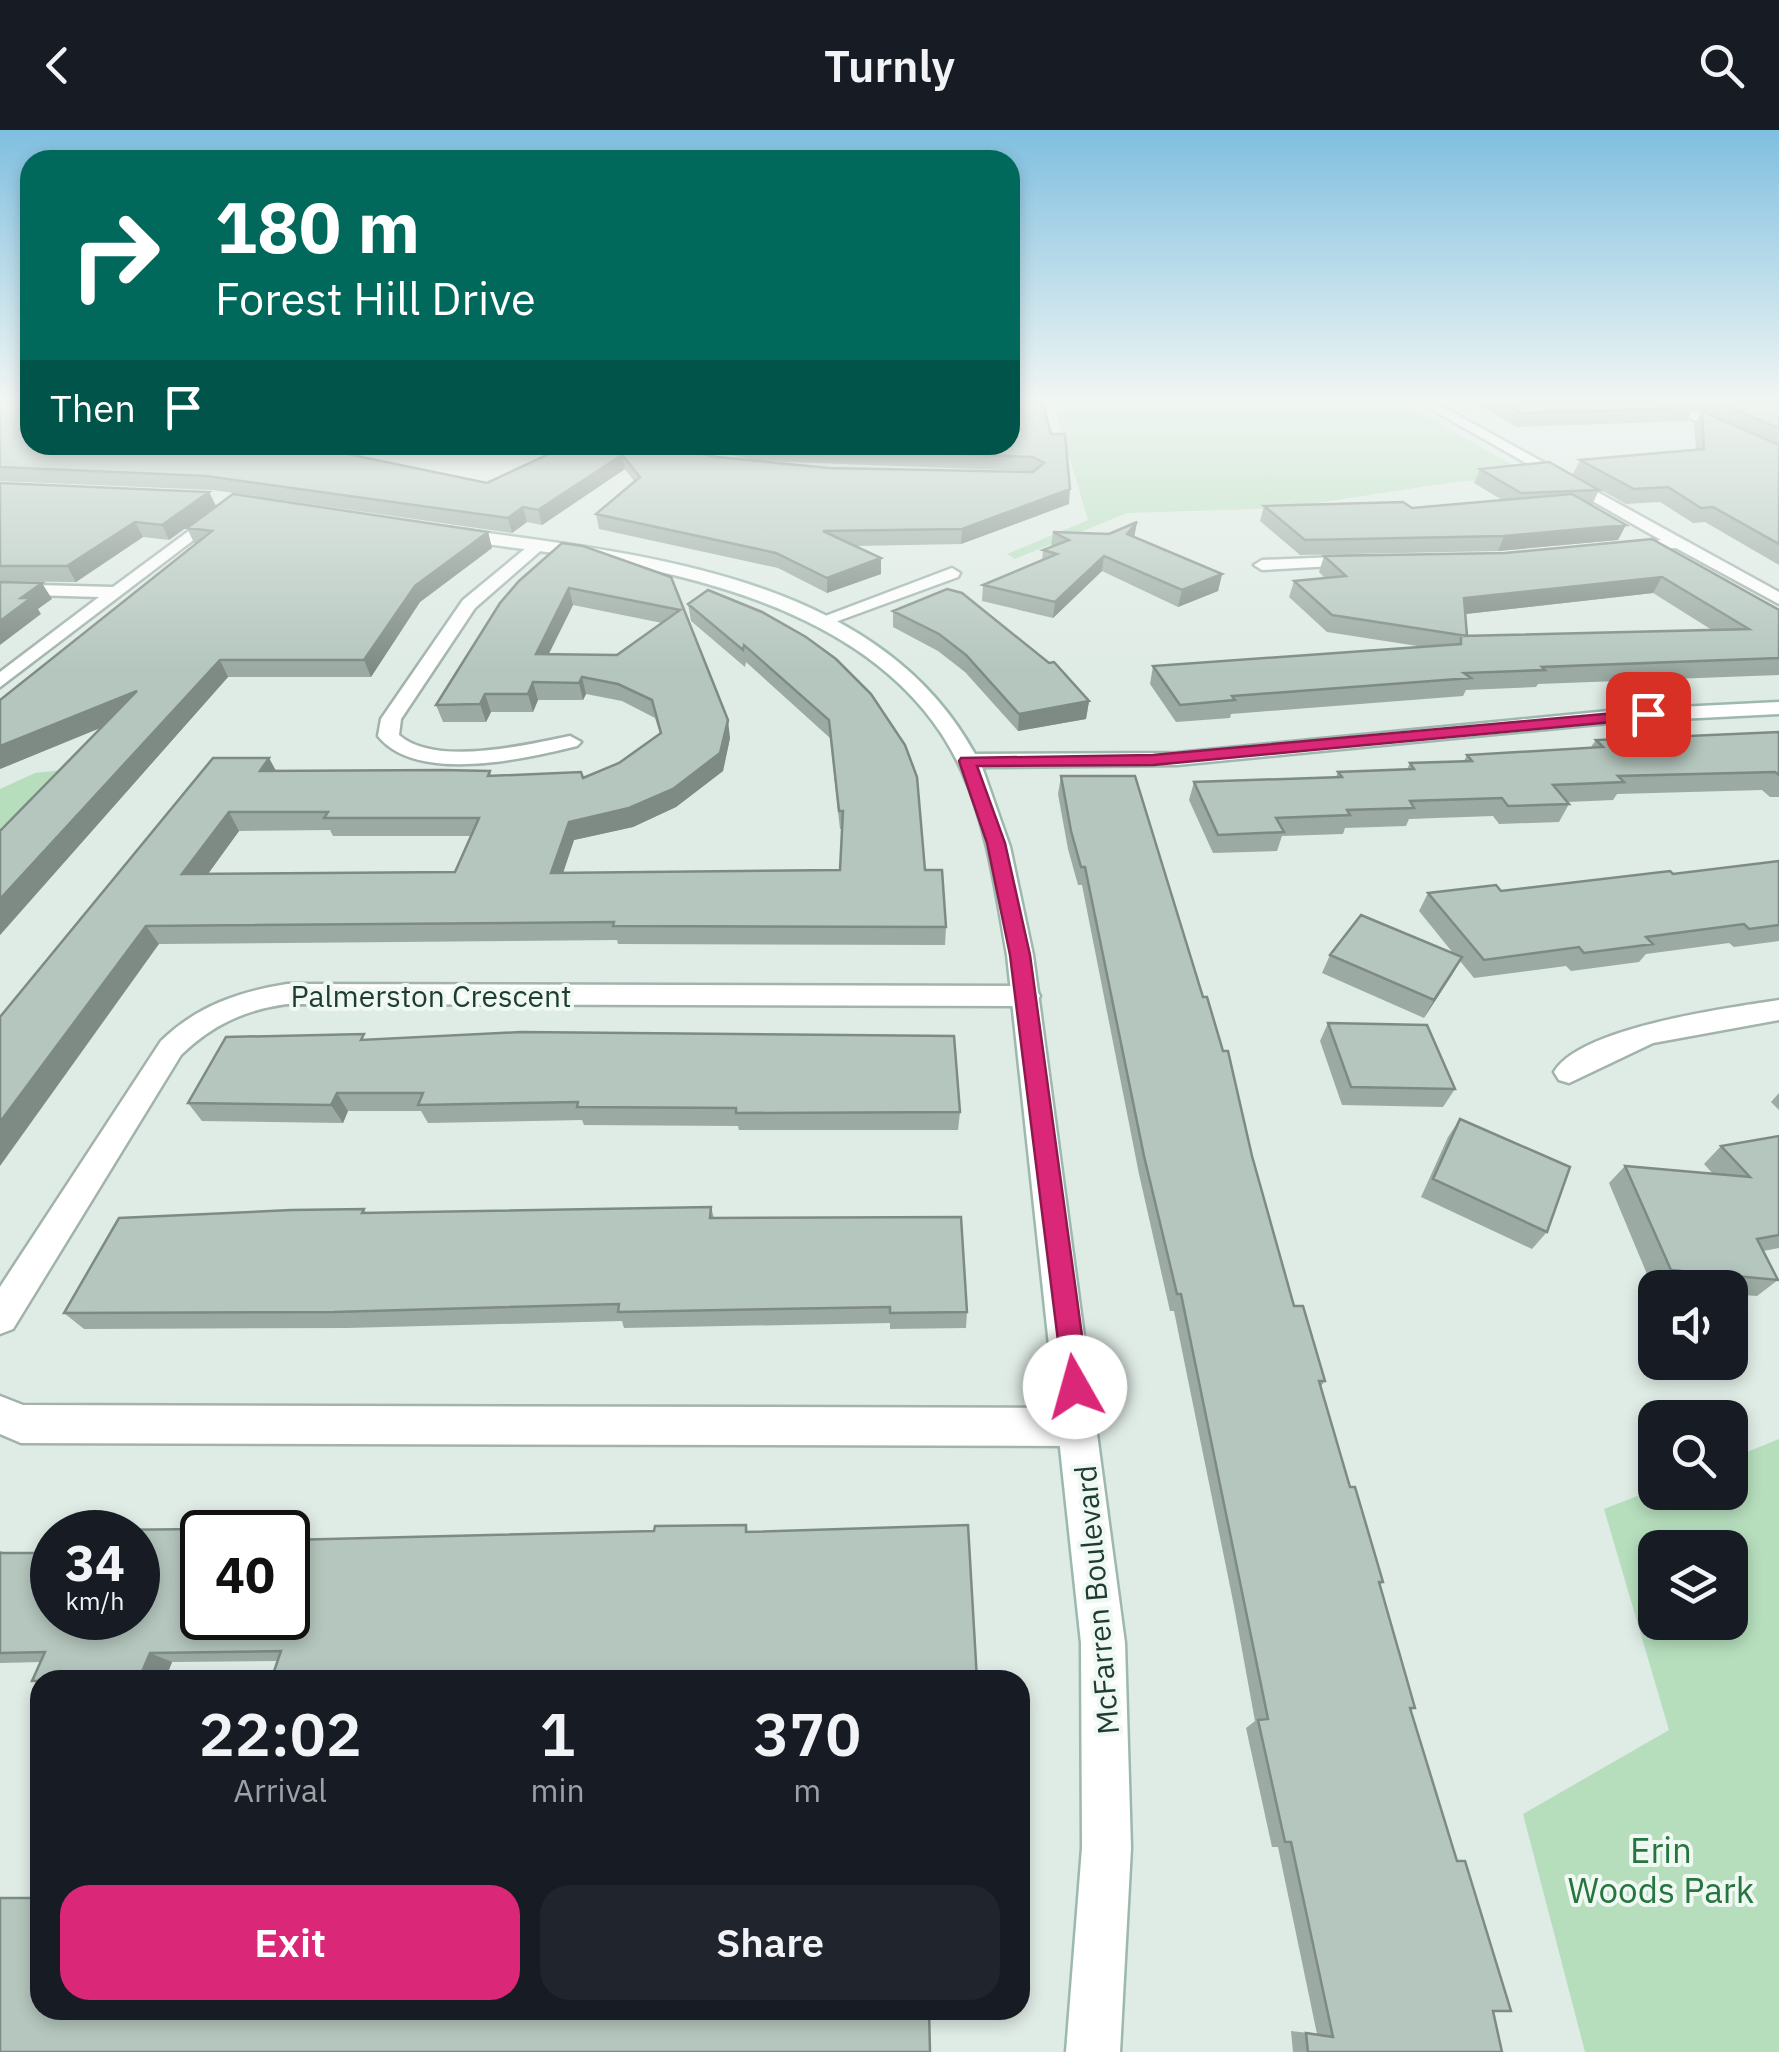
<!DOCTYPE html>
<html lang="en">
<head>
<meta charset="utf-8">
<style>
  body { margin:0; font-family:"IBM Plex Sans",sans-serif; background:#20242c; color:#f1f3f6; height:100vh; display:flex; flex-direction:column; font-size:38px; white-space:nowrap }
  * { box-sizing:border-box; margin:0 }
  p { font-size:32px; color:#9ea1a6 }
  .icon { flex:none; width:55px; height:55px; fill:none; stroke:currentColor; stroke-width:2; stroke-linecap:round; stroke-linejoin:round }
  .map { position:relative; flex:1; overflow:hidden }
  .panel { position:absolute; left:30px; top:1540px; width:1000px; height:350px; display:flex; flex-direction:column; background:#171b24; border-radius:30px; box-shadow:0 5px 15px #0003 }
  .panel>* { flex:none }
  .banner { position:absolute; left:20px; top:20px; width:1000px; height:305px; border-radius:30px; box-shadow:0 5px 15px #0003; background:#00695c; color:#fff; overflow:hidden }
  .buttons { position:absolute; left:1638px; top:1140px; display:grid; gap:20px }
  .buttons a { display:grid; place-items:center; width:110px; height:110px; border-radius:20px; background:#171b24; box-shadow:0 5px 15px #0003; font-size:50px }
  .speed { position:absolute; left:30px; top:1380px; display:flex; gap:20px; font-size:50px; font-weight:700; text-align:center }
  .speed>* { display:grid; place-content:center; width:130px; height:130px; border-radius:50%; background:#171b24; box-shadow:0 5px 15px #0003; line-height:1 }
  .speed small { font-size:25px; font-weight:400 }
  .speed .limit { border:5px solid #111; border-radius:15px; background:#fff; color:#111 }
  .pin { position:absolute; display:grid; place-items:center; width:85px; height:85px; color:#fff; margin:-42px; border-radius:20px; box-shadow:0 5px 15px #0006 }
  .me { position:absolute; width:110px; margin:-55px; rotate:353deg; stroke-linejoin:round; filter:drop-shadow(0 0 8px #0008) }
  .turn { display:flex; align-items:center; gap:35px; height:210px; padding:0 30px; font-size:45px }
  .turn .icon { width:130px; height:130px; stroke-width:2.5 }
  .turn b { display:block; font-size:70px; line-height:85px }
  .then { display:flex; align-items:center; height:95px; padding:0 30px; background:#0003; gap:20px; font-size:38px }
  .eta { display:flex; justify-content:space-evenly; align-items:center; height:170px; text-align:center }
  .eta b { font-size:60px; font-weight:600; line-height:70px }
  .cta { display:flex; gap:20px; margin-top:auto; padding:20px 30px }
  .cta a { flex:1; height:115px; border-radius:30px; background:#db2777; color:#fff; font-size:40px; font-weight:600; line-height:115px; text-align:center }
  .cta a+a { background:#20242c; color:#f1f3f6 }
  header { display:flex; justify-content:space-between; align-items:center; height:130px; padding:0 30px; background:#171b24; font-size:45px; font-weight:600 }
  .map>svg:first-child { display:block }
</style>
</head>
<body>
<header><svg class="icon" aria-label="back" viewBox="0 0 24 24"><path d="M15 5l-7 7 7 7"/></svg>Turnly<svg class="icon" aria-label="search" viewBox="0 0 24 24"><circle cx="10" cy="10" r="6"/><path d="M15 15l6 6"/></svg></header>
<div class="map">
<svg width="1779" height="1922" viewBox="0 0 1779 1922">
  <rect width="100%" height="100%" fill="#dfebe5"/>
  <path fill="#b6debd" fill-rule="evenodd" d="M1053,271H1401L1533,347L1455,352L1284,378L1127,383L1015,429L1007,424L1088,390Z
    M80,638L0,718V659L35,643Z
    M1779,1309V1922H1585L1523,1684L1669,1600L1604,1379L1655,1359V1362H1730V1329ZM1655,1418H1730V1492H1655Z"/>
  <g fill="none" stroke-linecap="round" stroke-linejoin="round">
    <defs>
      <path id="street" d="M1417,271H1432L1779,462V474L1676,418L1616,422V416L1661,410Z
        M1652,271H1668L1779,320V329Z
        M224,375L232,380L229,383L0,557V542L99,467L0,464V454L113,457Z
        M532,413L546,416L475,478L401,589L399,605C435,637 526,615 570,606L581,612L577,616C525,629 416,654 378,606L381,589L463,470Z
        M1362,426L1368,428V434L1262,440L1254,435L1262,430Z
        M952,438L960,443L958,447L827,495H815L812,491Z
        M287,854L1026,856L1036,859L1040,866L1036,873L1026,876L287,874C244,880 212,895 181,925L13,1199L0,1204V1157L161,911C197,876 238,862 287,854Z
        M1779,870V890L1653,913L1569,953L1559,950L1554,942C1580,897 1729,878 1779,870Z
        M0,1266L23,1275L1080,1278L1094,1284L1099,1297L1094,1310L1080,1316L21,1313L0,1304Z"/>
      <path id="secondary" d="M451,398C634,424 875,442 975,624L1177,623L1619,580L1779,572V584L1619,592L1177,635L982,637L1010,717L1033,825L1125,1513L1131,1718L1120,1922H1066L1082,1718L1081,1513L1007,825C996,763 988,699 962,641C898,499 729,451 588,428C541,420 492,417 445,406L443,403Z"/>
    </defs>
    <use href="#street" stroke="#a2b3ac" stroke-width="5"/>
    <use href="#secondary" stroke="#9db8ac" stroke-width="5"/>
    <use href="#street" fill="#fff" fill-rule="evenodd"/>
    <use href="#secondary" fill="#fff" fill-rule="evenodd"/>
  </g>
  <path fill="#9baaa3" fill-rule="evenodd" d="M0,271L487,353L563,317L540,315H666L672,318L717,327L759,331L684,315H1010V271L1069,374L961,414L855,416L881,428V444L827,463L778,438L599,399L596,384L634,351L625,339L542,395L527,392L512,403L212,360L0,351ZM760,331L1032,341L1034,342L829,338Z
    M1474,271H1779V435L1705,392L1693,393L1660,372L1626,374L1573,344L1580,330L1696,320L1694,295L1701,282L1693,278L1687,291L1516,297Z
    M1480,339L1599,360L1592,375L1618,410L1498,421L1300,425L1260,391L1264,376L1412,378L1502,370L1474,353Z
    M0,353L209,362L216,376L169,410L143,407L76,452L0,451Z
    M1137,392L1134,407L1222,444L1218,461L1178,477L1102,441L1053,488L982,471L983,455L1042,431L1043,420L1051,417L1053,402L1109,404Z
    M187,398L488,402L492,418L420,472L371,547H228L0,805V701L101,597L0,639L196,414L194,413Z
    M1652,409L1779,480V545L1538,554L1536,557L1466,560L1463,566L1231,584L1230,588L1176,592L1150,554L1153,536L1424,517L1327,502L1289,467L1294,451L1325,448L1319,442L1324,426L1505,423ZM1653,463L1712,500L1467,506L1465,484Z
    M671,447L730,608L723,641L676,677L633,697L574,710L563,743L840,740L842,699H840L830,608L746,532L745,537L691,491L688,474L762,482L925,740L946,797L945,815L618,814L617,810L159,814L0,887L276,641H490L491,646L583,648L619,633L660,604L655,588L622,571L586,564L583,570H538L533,582H491L486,592H443L436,575L519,451ZM573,475L662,493L617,525L549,524ZM330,700L333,706H471L455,742L208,744L239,701Z
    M893,481L1089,571L1086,589L1018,601L965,542L938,521L893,497Z
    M1779,602V667H1770L1762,660L1617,664L1613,670L1568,672L1569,674L1559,692L1499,694L1493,686L1409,689L1406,696L1345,698L1343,704L1282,706L1277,721L1213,723L1189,670L1194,652L1336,647L1338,642L1407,639L1410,633L1464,631L1467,625L1591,617L1596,610Z
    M1061,646L1252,1026L1294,1176L1325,1251L1321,1256L1350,1357L1383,1452L1380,1455L1415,1578L1411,1580L1493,1881L1502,1922H1293L1291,1901L1317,1904L1278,1717H1272L1246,1598L1255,1591L1234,1476L1174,1181H1170L1139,1044L1082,755H1078L1068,719L1058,664Z
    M1779,731V811L1734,817L1729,813L1646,824L1639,832L1571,841L1566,836L1474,848L1460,831L1424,888L1322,843L1330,825L1453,823L1419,781L1428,763L1501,761L1673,744Z
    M1328,893L1455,959L1443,977L1342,975L1320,911Z
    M367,909L960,982L958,1000H739L738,996L584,995L582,990L428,993L421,981H348L343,993L202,991L188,973Z
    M1779,963V980L1771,972Z
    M1460,989L1547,1102L1532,1119L1421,1067L1448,1007Z
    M1779,1006V1118L1763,1121L1778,1150L1757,1166L1730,1164V1158L1652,1156L1609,1053L1625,1036L1713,1044L1704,1034L1721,1016Z
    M711,1077L714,1088L967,1182L966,1198L890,1199V1193L624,1198L622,1191L347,1198L84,1199L64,1183L364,1079L366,1083Z
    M746,1395L748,1402L278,1531L172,1532L165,1550H40V1553L32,1551L41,1532L0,1533V1421L3,1422L2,1423L202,1488L654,1401Z"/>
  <path fill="#7e8b84" d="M622,325L625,339L542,395L538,380Z
    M1070,359L1069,374L961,414L962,399Z
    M209,362L216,376L169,410L162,395Z
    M523,377L527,392L512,403L508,388Z
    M135,392L143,407L76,452L67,436Z
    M1137,392L1134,408L1127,404Z
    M1626,395L1618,410L1498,421L1504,406Z
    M488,402L492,418L420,472L371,547L364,530L415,456Z
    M1104,426L1102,441L1053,488L1055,472Z
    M881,428V444L827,463V448Z
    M1222,444L1218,461L1178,477L1182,460Z
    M1662,447L1653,463L1457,485L1464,468Z
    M42,453L52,469L38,479L41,484L0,515V491L21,468Z
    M569,458L573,475L540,541L536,524Z
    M220,530L228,547L0,805V769Z
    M582,547L586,564L583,570L579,553Z
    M533,552L538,570L533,582L528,564Z
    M137,561L147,579L0,639V616Z
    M485,564L491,582L486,592L480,574Z
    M1089,571L1086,589L1018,601L1019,584Z
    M728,590L730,608L723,641L676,677L633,697L574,710L557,761L551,743L569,692Z
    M269,628L279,646L260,641Z
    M229,682L239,701L194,763L182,744Z
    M146,796L159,814L0,1036V992Z
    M1462,827L1452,845L1424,888L1434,870Z
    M337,963L348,981L343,993L331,975Z
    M201,1399L207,1402H202V1417L196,1412Z
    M150,1523L172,1532L165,1550L139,1549Z"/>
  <path fill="#b4c6bd" stroke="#7e8b84" stroke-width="2.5" fill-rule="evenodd" d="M0,271H30V315H304L487,353L568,315H666L672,318L717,327L829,338L1033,342L1044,333L1033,327L758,317L747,315H1010V271H1042L1051,304H1065L1070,359L962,399L823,401L881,428L827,448L776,423L596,384L640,347L622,325L538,380L523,377L508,388L206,346L0,337Z
    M1501,271H1680L1694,278L1521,283Z
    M1714,271H1779V298Z
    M1702,281L1779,315V414L1713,377L1701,378L1668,357L1634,359L1580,330L1704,319Z
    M1549,332L1599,360L1521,363L1480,339Z
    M0,353L209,362L162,395L135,392L67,436H0Z
    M233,364L488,402L415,456L364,530H220L0,769V701L137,561L0,616V570L212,401L187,398Z
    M1572,364L1626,395L1504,406L1305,410L1264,376L1403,372L1412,378Z
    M1137,392L1127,404L1222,444L1182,460L1104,426L1055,472L983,455L1057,424L1043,420L1069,410L1053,402L1109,404Z
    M1652,409L1779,480V528L1542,537L1545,540L1464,543L1471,548L1232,566L1235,570L1180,575L1153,536L1461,514V506L1749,499L1662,447L1464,468L1467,506L1332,485L1294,451L1346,446L1324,426L1505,423Z
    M562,413L583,416L671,447L728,590L720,623L673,659L629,678L569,692L551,743L840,740L843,681H839L829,590L744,515L743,520L688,474L708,460L762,482L806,507L836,529L871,564L905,615L917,647L925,740H942L946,797L613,796L614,792L146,796L0,992V887L213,628H269L260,641L443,640L490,641L488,646L581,642L583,648L619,633L661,603L652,570L618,554L582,547L579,553L533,552L528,564H485L480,574L436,575L500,473L519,451ZM569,458L680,480L617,525L536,524ZM229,682H328L324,688H479L455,742L182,744Z
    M0,452L42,453L21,468H31L0,491Z
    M947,459L962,463L1049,533L1054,532L1089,571L1019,584L966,525L939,504L893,481Z
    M1779,602V645L1775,642L1618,646L1624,652L1553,655L1569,674L1508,676L1502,668L1410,671L1414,678L1347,680L1350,685L1276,688L1284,702L1218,705L1194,652L1342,647L1338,642L1414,639L1410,633L1472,631L1467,625L1603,617L1596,610Z
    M1061,646H1135L1203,867H1207L1223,921H1228L1252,1026L1294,1176H1303L1325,1251H1319L1350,1357H1355L1383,1452H1379L1415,1578H1410L1457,1731H1465L1511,1881H1493L1502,1922H1308L1306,1903L1333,1907L1291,1712H1285L1258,1590L1268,1589L1181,1164H1177L1144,1026L1085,737H1081L1071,701Z
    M1779,731V795L1749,799L1744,794L1646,807L1653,814L1584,823L1579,817L1484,830L1428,763L1496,755L1501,761L1670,741L1673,744Z
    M1361,785L1462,827L1434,870L1330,825Z
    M1328,893L1427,895L1455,959L1351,957Z
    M521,902L954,906L960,982L736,983V978L577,977L578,972L418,975L423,963H337L331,975L188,973L226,907L364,904L361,910Z
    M1460,989L1570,1037L1547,1102L1433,1049Z
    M1779,1006V1105L1757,1109L1778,1150L1671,1140L1625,1036L1750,1047L1721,1016Z
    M711,1077L710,1088L961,1087L967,1182L890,1183V1177L618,1182L619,1174L334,1182L64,1183L119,1088L291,1080L364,1079L362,1083Z
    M746,1395V1402L968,1395L977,1550H271L281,1521L150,1523L139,1549L32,1551L45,1522L0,1523V1423H52V1488H138V1402H103L104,1400L201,1399L196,1412H202V1488H288V1410L654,1401L655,1396Z
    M0,1768H40V1880H929L930,1922H0Z"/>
  <linearGradient id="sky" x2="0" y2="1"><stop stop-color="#7fbfe0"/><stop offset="0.5" stop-color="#f1f6f3"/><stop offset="1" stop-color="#f1f6f3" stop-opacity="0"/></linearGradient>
  <rect width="1779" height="540" fill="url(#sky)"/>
  <path fill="#db2777" stroke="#8e194d" stroke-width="2.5" d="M1648,580L1654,581V588L1153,635L977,636L1005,713L1030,825L1089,1257L1085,1267L1075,1271L1065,1267L1010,825L987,713L959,631L961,628L1153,625Z"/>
  <g text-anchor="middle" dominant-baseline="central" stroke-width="8" stroke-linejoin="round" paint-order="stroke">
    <g font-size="30" fill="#1f3c32" stroke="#f0f8f3">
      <text x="431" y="865">Palmerston Crescent</text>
      <text transform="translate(1096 1470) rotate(-95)">McFarren Boulevard</text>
    </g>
    <g font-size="35" fill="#27753e" stroke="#f0f8f3">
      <text x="1661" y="1720">Erin<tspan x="1661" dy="40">Woods Park</tspan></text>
    </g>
  </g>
</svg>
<div class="buttons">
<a><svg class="icon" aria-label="sound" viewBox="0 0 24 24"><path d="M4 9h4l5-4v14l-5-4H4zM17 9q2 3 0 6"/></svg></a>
<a><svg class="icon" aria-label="search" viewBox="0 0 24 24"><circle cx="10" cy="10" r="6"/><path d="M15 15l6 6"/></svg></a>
<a><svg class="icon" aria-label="layers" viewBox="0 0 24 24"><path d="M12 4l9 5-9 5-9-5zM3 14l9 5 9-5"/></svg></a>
</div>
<div class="speed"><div>34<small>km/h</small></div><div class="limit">40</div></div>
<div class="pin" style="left:1648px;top:584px;background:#d93025"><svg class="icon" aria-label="arrive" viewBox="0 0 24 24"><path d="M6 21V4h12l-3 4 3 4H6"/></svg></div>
<svg class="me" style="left:1075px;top:1257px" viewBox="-20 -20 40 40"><circle r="19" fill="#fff"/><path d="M0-13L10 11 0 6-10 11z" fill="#db2777"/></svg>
<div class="banner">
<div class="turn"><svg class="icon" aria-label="right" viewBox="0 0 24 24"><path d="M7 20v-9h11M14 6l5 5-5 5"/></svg><div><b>180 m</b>Forest Hill Drive</div></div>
<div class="then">Then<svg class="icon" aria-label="arrive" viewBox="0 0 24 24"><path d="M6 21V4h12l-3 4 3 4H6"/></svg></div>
</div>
<section class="panel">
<div class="eta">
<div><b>22:02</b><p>Arrival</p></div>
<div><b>1</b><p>min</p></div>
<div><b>370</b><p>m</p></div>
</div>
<div class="cta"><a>Exit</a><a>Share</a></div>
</section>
</div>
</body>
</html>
